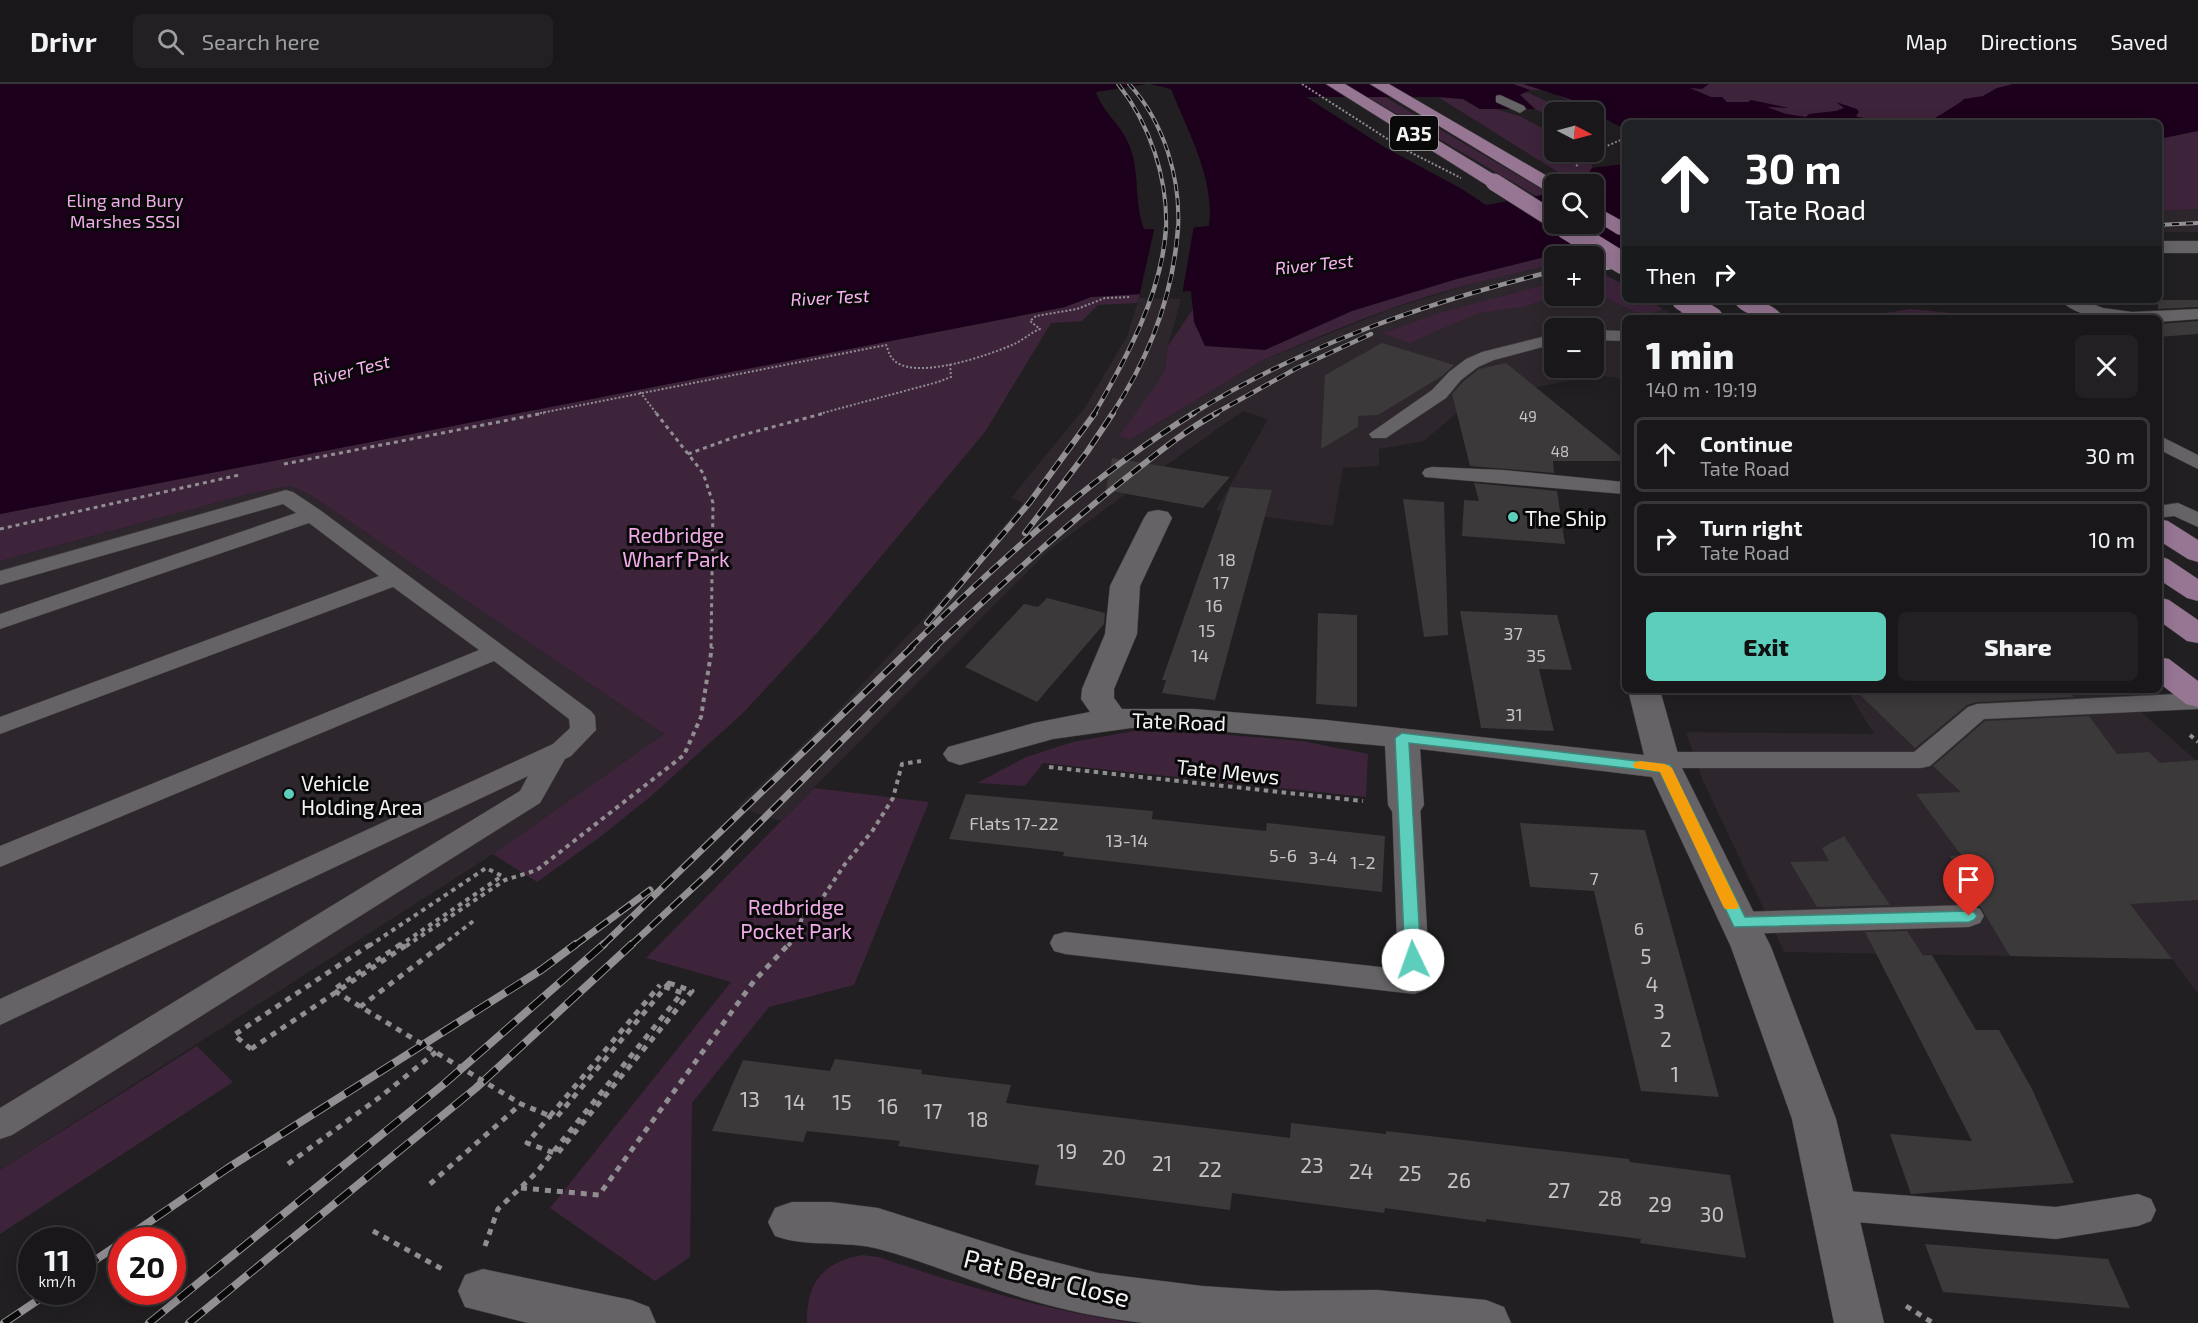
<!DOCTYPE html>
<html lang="en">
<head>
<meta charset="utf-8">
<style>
  body { margin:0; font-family:"Exo 2",sans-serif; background:#222022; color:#f1f3f6; height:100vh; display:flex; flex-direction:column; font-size:22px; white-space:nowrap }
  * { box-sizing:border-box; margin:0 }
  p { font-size:20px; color:#9f9fa2 }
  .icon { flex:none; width:33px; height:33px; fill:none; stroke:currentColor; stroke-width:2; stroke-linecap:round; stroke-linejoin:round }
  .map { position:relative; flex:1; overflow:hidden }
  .drawer { position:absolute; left:1622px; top:231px; width:540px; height:378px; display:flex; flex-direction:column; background:#191719; border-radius:9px; box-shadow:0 3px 15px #0003,0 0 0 2px #373638 }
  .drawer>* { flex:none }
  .hud { position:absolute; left:1622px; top:36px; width:540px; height:183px; border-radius:9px; box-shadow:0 3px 15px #0003,0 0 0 2px #373638; background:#202124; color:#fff; overflow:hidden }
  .needle { width:39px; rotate:96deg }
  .buttons { position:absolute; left:1544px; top:18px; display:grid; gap:12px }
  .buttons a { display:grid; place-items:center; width:60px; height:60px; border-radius:9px; background:#191719; box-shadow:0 3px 15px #0003,0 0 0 2px #373638; font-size:30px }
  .speed { position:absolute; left:18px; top:1143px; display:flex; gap:12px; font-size:30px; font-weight:700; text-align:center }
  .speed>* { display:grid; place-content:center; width:78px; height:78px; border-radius:50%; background:#191719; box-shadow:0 3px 15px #0003,0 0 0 2px #373638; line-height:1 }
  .speed small { font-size:15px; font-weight:400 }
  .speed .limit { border:9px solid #d22; background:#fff; color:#111 }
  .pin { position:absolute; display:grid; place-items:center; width:51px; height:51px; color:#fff; margin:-62px -26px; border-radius:50% 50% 50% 0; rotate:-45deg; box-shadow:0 0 6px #0007 }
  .pin .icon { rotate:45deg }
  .me { position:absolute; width:66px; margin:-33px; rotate:357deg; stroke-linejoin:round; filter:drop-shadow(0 0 4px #0008) }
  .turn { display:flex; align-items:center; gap:21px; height:126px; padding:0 24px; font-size:27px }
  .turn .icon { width:78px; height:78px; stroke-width:2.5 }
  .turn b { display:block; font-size:42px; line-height:51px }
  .then { display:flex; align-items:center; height:57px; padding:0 24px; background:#0003; gap:12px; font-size:22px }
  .round { display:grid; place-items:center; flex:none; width:63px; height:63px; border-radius:9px; background:#222022 }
  .head { display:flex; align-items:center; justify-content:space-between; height:102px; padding:0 24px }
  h1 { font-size:36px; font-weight:800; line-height:45px }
  .primary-button { display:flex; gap:12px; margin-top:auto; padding:12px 24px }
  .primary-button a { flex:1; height:69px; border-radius:9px; background:#5ccebb; color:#111; font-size:24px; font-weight:800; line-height:69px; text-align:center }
  .primary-button a+a { background:#222022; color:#f1f3f6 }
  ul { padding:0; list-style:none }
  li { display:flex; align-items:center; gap:18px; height:75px; margin:0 12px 9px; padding:0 12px; border:3px solid #373638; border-radius:9px }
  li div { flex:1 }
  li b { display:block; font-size:22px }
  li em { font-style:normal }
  header { display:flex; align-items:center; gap:36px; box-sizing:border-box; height:84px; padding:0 30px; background:#191719; border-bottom:2px solid #373638 }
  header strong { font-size:28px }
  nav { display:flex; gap:33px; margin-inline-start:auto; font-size:21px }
  .search { width:420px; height:54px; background:#222022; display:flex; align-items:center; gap:15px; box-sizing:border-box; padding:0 21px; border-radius:9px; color:#9f9fa2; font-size:22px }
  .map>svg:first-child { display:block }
</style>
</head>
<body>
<header>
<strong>Drivr</strong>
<div class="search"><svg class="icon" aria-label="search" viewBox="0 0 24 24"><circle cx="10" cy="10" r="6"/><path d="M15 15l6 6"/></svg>Search here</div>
<nav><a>Map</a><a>Directions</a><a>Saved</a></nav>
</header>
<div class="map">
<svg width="2198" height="1239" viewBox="0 0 2198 1239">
  <rect width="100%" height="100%" fill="#211f21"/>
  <path fill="#2d262c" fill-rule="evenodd" d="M2198,125V148H2159V127Z
    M1554,181V198L1501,212L1462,235L1476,230L1522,223L1560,212H1593V208L1644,232L1663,225L1678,234H1624V295L1596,291L1471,317L1424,357L1379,365V382L1343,384L1333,442L1216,426L1268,335L1243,327L1131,406L1047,468L781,737L737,723L838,626L935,522L1023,419L1011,414L1086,322L1127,252L1139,214L1181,215L1168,262L1165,285L1131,355L1263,276L1286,267L1394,224L1485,196ZM1554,244H1593V284H1554Z
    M290,402L309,410L664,650L493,770L0,1086V477L248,410Z
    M1847,606H2116L2198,678V910L2172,875L1784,868L1702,695L1686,648L1874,650Z"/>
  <path fill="#3e243b" d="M1513,0H2198V125L2159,127L2158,39H1616L1547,6H1530Z
    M1526,8L1570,28H1554V35L1535,25L1519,10Z
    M1368,13H1385L1550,110L1536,112Z
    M1438,13L1463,15L1480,25H1496L1519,32L1554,50V68H1582L1593,75L1592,84L1583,100H1577Z
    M1570,168L1578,172H1554V181C1500,192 1447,205 1395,223C1350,239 1306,258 1263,276L1131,355L1119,352L1156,301L1165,285L1168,262L1193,225L1192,207Z
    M1602,189L1624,201V216H1648L1663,225L1644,232L1593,208V190Z
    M1554,198V212H1560L1522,223L1476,230L1409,259L1383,249L1443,228Z
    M1140,210L1137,219L1098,221L1082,237L1051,239L985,348L817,549L744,628L650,713L600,753L537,798L493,770L664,650L309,410L290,402L248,410L0,477V430L1065,223L1091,213Z
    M1911,225L1962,230L1968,231L1966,234H1875L1885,229Z
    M1134,647L1217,650L1302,657L1368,670L1366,713L1043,679L1025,702L977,699L1026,673L1073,658Z
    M814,704L929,718L854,901L769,923L692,1019L690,1173L655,1197L550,1124L731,898L646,874Z
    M197,962L233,998L0,1150V1086Z
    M862,1171L878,1173C962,1201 1046,1227 1133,1239H807C806,1199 823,1178 862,1171Z"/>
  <path fill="#1d001c" d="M0,0H1147L1096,8C1103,29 1122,41 1130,63C1140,89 1134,119 1144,145H1178L1209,142C1215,95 1188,48 1171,5L1150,0H1513L1530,6L1520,11L1535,25H1480L1463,15L1438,13H1306L1386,64L1462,105L1486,121L1554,109V140H1593V100H1583L1592,84L1624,80V163L1561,169L1457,195L1352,227L1265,266L1205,262L1194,238L1191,207L1091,213L1065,223L0,430Z
    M1523,0H1709L1702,5L1690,4L1711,13H1722L1727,18H1748L1751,16L1789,24L1767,23L1786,30L1806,33L1809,30L1836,27L1844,24L1836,18L1857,25L1859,28L1856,32L1858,33L1897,39H1624V45L1569,15Z
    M2013,0H2198V47L2159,55L2158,39H1912C1917,39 1922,39 1927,38C1931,37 1962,18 1964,15L1983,12L1997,4Z"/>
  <path fill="#211f21" d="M1194,141L1182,211L1139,213L1155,142Z"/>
  <path fill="#3b393a" d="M2158,216H2198V223L2158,225Z
    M2198,237V250L2158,253V240Z
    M1382,259L1454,281L1442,292L1378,331L1358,332V343L1321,365L1325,291Z
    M1506,279L1624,375V377H1553L1554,389L1470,382L1452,310L1463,298L1479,285Z
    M1112,374L1230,393L1203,424L1106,406Z
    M1474,399L1557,407L1565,460L1462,452L1464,416L1479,417Z
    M1230,403L1272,406L1215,616L1162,609L1166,596H1162Z
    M1403,415L1444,418L1448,551L1424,553Z
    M1047,514L1105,529L1104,540L1037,618L965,583L1024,520L1038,523Z
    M1460,527L1557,531L1572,586L1539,585L1554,647L1481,644Z
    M1318,529L1357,531V623L1316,620Z
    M1855,606H2069L2074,613L1976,618L1967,621L1915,664Z
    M2089,632L2117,670L2149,668L2160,679L2198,676V816L2130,820L2172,875L2010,872L1950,772L1961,771L1916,710L1961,708L1933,682L1985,637Z
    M966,710L1153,727L1152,735L1266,747L1267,739L1385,752L1382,808L1063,772L1064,768L949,755Z
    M1520,739L1645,746L1719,1013L1641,1007L1594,807L1530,803Z
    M1844,752L1869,790L1890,821L1817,823L1790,778L1829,777L1822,764Z
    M1907,847L1923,871H1932L1976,946H1999L2032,1005L2074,1099L1911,1110L1890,1050L1972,1057L1865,848Z
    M835,975L922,986L921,990L1011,1001L1006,1019L1098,1031L1290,1054L1291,1039L1386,1050V1047L1629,1075L1630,1078L1730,1091L1746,1174L1640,1159L1641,1155L1486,1135V1138L1385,1124L1384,1129L1232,1109L1230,1126L1035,1101L1039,1081L898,1062L900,1057L807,1047L803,1058L712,1047L743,976L830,987Z
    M1925,1160L2108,1175L2130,1224L1943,1208Z"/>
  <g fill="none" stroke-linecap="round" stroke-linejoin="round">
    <defs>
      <path id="lane" d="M1500,11L1524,22L1526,25L1520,29L1496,18V12Z
        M2061,216H2082L2103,224L2132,228L2198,225V235L2158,238V234C2132,234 2079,239 2061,216Z
        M1593,246L1624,247V257L1593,256Z
        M1554,250V260L1494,276L1478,283L1461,296L1446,314L1386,354H1372L1369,350L1432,306L1449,288L1466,275L1482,268Z
        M2158,351L2198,371V385L2158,365Z
        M1432,383L1503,386L1624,398V410L1425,393L1422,389L1425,385Z
        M286,406L293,408L320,426L591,627L595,632L596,646L571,672L565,675L540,719L12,1051L0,1055V1024L520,707L528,692L0,941V915L553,660L570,644L569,635L494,577L0,783V762L479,566L393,503L0,650V633L379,492L309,439L0,545V530L296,429L283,420L0,501V487Z
        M2178,419L2198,428V443L2174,432L2158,434V422Z
        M2198,609V625L1984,635L1930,682L1921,684H1663L1654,682L1650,676L1654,670L1663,668H1914L1968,623L1977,620Z
        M1406,712L1416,715L1420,721L1430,898L1425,906L1414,910L1065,870L1054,867L1050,859L1054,851L1065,848L1398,885L1392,721L1396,715Z
        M1969,821L1980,825L1984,832L1980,839L1969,843L1739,850L1728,847L1724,839L1728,831L1739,828Z
        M1833,1106L2056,1123L2138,1110L2151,1115L2156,1126L2151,1137L2138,1142L2056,1155L1833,1136L1820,1132L1815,1121L1820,1110Z"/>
      <path id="street" d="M2158,157H2198V169H2158Z
        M1693,216H1716L1699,234H1676Z
        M1158,426L1168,428L1172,434L1140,502L1137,550L1114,605V614L1122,625H1194L1326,636L1644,671L1628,606H1660L1682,684L1771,863L1836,1035L1884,1239H1834L1792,1035L1731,863L1652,693L1420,665L1424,721L1419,729L1406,732L1393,729L1388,721L1385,662L1194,645L1131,644L1053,655L960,681L948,677L943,670L948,663L1034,639L1090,628L1081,615L1082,605L1105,550L1110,502L1144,434L1148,428Z
        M792,1118H831L878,1124L1023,1170L1098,1189L1202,1202L1277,1207L1377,1206L1486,1216L1504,1223L1511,1239H1144C1102,1234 1062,1226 1023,1214C974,1199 928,1178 879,1165C845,1156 808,1164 775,1152L768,1138L775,1124Z
        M483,1185L631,1216L649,1223L656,1239H528L465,1223L458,1207L465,1191Z"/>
      <path id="primary" d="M1326,0H1345L1500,94L1503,98L1500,102H1488Z
        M1370,0H1389L1561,100H1554V109L1548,108Z
        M1593,121L1624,138V152L1617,150L1593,135Z
        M1732,216C1751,216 1772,216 1784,234C1764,234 1745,234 1732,216Z
        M2158,435L2168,437L2198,456V478L2188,475L2158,456Z
        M2158,472L2168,475L2198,495V517L2187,514L2158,495Z
        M2158,513L2169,516L2198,536V559L2187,557L2158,536Z
        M2158,573L2169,575L2198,597V623L2186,620L2158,598Z"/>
    </defs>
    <use href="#lane" stroke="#3e3c3d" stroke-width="1"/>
    <use href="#street" stroke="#3e3c3d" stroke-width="1"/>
    <use href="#primary" stroke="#3e3c3d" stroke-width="1"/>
    <path stroke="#908e90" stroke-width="2" stroke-dasharray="2 2" stroke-linecap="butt" d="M1545,36L1554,41
      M1593,68L1623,55
      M1576,82L1595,69
      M640,308L657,330
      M536,330L886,261C888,265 889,271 892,274C910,299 989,271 1012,261C1022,257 1030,249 1040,245L1030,237L1036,232L1077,225L1105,214L1131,213
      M819,330L938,298L951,293L950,280"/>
    <path stroke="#908e90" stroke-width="3" stroke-dasharray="4 4" stroke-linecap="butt" d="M656,329L703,389L713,419L711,564
      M688,370L735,353L825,329
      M284,380L544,329
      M0,445L239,391"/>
    <path stroke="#908e90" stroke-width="4" stroke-dasharray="4.5 4.5" stroke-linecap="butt" d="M2190,651L2198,658
      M1049,683L1363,717
      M406,862L505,796L537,786L684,671L701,633L712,563
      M441,862L476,835
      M788,862L795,854L803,831L819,819L845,780L873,746L893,714L902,680L921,677"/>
    <path stroke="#908e90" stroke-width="5" stroke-dasharray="6 6" stroke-linecap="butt" d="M360,923L443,860
      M251,965L408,860
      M288,1080L380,1013L436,968
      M430,1100L521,1020
      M521,1104L599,1111L754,897L789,860
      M373,1147L442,1185
      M485,1162L498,1125L536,1089L682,909L660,901
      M1906,1222L1933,1239"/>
    <use href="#lane" fill="#656365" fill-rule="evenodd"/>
    <use href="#street" fill="#656365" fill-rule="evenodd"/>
    <use href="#primary" fill="#977694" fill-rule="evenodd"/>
    <defs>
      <path id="rail-far4" d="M1118,0C1150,40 1168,94 1166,146
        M1129,0C1164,38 1181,94 1178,146
        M2158,141L2198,139"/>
      <path id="rail-far3" d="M1593,186L1624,181
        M1094,330C1126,275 1162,209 1166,144
        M1112,330C1149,274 1173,212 1178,144
        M1192,330C1304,261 1427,218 1554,187
        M1214,330L1297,284L1371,250"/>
      <path id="rail-far2" d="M1025,449L1087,368L1113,329
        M927,539L1030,418L1095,329
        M910,564C999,478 1089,394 1194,329
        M934,564C997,504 1062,444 1131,390C1159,368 1186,346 1217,329"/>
      <path id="rail-far1" d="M574,862L650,806
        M602,862L912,563
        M630,862L710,788L936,563"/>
      <path id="rail" d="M123,1156L228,1084L541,886L576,860
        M82,1185L122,1158
        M4,1239L50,1208
        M149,1239L444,1000L604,860
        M189,1239L476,1004L632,860"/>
    </defs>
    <use href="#rail-far4" stroke="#929092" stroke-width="4"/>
    <use href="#rail-far3" stroke="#929092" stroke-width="4.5"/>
    <use href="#rail-far2" stroke="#929092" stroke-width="6"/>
    <use href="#rail-far1" stroke="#929092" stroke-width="7"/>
    <use href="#rail" stroke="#929092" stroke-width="8"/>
    <use href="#rail-far4" stroke="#0a090a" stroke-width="2" stroke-dasharray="7" stroke-linecap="butt"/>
    <use href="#rail-far3" stroke="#0a090a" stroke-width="3" stroke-dasharray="9" stroke-linecap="butt"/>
    <use href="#rail-far2" stroke="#0a090a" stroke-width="4" stroke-dasharray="11" stroke-linecap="butt"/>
    <use href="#rail-far1" stroke="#0a090a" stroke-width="4.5" stroke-dasharray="14" stroke-linecap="butt"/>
    <use href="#rail" stroke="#0a090a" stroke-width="6" stroke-dasharray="19" stroke-linecap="butt"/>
    <defs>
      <path id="primary-bridge-far1" d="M1494,98L1554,136
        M1559,140L1568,146"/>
      <path id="primary-bridge" d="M1566,144L1624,180
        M1683,216L1712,234"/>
    </defs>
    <use href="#primary-bridge-far1" stroke="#3e3c3d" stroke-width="18" stroke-linecap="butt"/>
    <use href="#primary-bridge" stroke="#3e3c3d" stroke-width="22" stroke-linecap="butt"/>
    <path stroke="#908e90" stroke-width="2" stroke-dasharray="2 2" stroke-linecap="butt" d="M1302,0L1400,63L1461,94"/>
    <path stroke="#908e90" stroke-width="4" stroke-dasharray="4.5 4.5" stroke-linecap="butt" d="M369,862L486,784L502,792L399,862"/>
    <path stroke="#908e90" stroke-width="5" stroke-dasharray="6 6" stroke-linecap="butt" d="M401,860L333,906L521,1020L550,1032
      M669,899L692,907L557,1070L527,1059L550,1032L556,1034Z
      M251,965L234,951L371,860
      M550,1032L660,901"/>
    <use href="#primary-bridge-far1" stroke="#977694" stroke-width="17"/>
    <use href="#primary-bridge" stroke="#977694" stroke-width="22"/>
  </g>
  <path fill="#5ccebb" stroke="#3c867a" stroke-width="1.5" d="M1402,649L1670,681L1745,833L1969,827L1974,828L1977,832L1974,836L1969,838L1734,843L1660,688L1409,659L1421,876L1419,881H1407L1405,876L1395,654Z"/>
  <path fill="#f59e0b" d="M1640,677L1665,680L1672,684L1739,822L1737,825H1725L1723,822L1660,688L1635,684L1633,681L1635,678Z"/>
  <g fill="#5ccebb" stroke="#0a090a" stroke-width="2">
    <circle cx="1513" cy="433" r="6"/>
    <circle cx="289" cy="710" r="6"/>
  </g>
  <g text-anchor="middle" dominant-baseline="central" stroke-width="6" stroke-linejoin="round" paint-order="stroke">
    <g font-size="15" fill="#c6c4c6">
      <text x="1528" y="332">49</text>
      <text x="1560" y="367">48</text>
    </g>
    <g font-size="18" fill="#f0abe8" stroke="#0a090a">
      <text x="125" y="116">Eling and Bury<tspan x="125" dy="21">Marshes SSSI</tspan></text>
    </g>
    <g font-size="18" font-style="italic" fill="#fab4f2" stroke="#0a090a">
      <text transform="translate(1314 180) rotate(-6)">River Test</text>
      <text transform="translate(830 213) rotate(-3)">River Test</text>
      <text transform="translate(351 286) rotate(-14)">River Test</text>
    </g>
    <g font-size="18" fill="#c6c4c6">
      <text x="1227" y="475">18</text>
      <text x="1221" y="498">17</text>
      <text x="1214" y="521">16</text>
      <text x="1207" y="546">15</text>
      <text x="1513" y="549">37</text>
      <text x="1200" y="571">14</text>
      <text x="1536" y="571">35</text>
      <text x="1514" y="630">31</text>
      <text x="1014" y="739">Flats 17-22</text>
      <text x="1127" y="756">13-14</text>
      <text x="1283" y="771">5-6</text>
      <text x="1323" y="773">3-4</text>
      <text x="1363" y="778">1-2</text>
      <text x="1594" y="794">7</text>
      <text x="1639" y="844">6</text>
    </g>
    <rect fill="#0a090a" stroke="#aeadae" stroke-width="1.5" x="1390" y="32" width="48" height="34" rx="4.5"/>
    <g font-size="20" font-weight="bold" fill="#f4f3f4">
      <text x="1414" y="49">A35</text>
    </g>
    <g font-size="21" fill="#f4f3f4" stroke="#0a090a" text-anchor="start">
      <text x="1525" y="433">The Ship</text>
      <text x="301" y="698">Vehicle<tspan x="301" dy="24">Holding Area</tspan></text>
    </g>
    <g font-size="21" fill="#f0abe8" stroke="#0a090a">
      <text x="676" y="450">Redbridge<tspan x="676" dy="24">Wharf Park</tspan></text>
      <text x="796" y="822">Redbridge<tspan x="796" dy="24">Pocket Park</tspan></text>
    </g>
    <g font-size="21" fill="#f4f3f4" stroke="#0a090a">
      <text transform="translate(1179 637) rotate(2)">Tate Road</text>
      <text transform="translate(1228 687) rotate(6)">Tate Mews</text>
    </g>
    <g font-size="21" fill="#c6c4c6">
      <text x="1646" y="871">5</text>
      <text x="1652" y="899">4</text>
      <text x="1659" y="926">3</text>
      <text x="1666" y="954">2</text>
      <text x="1675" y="989">1</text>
      <text x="750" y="1014">13</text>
      <text x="795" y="1017">14</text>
      <text x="842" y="1017">15</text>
      <text x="888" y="1021">16</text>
      <text x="933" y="1026">17</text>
      <text x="978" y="1034">18</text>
      <text x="1067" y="1066">19</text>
      <text x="1114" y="1072">20</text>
      <text x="1162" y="1078">21</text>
      <text x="1312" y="1080">23</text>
      <text x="1210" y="1084">22</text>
      <text x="1361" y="1086">24</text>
      <text x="1410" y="1088">25</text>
      <text x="1459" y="1095">26</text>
      <text x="1559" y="1105">27</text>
      <text x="1610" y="1113">28</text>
      <text x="1660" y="1119">29</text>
      <text x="1712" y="1129">30</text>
    </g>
    <g font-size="26" fill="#f4f3f4" stroke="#0a090a">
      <text transform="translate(1047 1193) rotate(14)">Pat Bear Close</text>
    </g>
  </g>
</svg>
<div class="buttons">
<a><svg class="needle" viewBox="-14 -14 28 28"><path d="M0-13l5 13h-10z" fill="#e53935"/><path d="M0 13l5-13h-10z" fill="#9f9fa2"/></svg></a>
<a><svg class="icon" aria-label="search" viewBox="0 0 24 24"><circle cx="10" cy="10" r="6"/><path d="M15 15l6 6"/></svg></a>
<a>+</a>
<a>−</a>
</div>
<div class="speed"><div>11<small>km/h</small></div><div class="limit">20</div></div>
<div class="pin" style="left:1969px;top:832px;background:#d93025"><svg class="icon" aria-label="arrive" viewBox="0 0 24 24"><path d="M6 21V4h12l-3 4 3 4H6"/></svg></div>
<svg class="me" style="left:1413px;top:876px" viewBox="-20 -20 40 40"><circle r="19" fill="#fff"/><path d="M0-13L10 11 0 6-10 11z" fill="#5ccebb"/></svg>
<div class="hud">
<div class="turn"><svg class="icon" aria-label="ahead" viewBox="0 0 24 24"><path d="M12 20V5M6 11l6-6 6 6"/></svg><div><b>30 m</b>Tate Road</div></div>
<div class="then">Then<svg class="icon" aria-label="right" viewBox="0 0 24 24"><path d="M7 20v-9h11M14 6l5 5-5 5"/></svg></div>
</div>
<section class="drawer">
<div class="head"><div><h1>1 min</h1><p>140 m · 19:19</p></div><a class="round"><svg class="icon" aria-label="close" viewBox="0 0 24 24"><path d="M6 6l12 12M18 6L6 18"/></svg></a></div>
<ul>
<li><svg class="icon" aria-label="ahead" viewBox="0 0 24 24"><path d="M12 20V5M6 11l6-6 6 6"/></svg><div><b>Continue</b><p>Tate Road</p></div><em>30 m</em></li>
<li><svg class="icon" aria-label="right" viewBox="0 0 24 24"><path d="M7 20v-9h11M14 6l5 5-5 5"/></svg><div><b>Turn right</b><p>Tate Road</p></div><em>10 m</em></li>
</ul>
<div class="primary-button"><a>Exit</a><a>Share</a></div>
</section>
</div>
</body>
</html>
